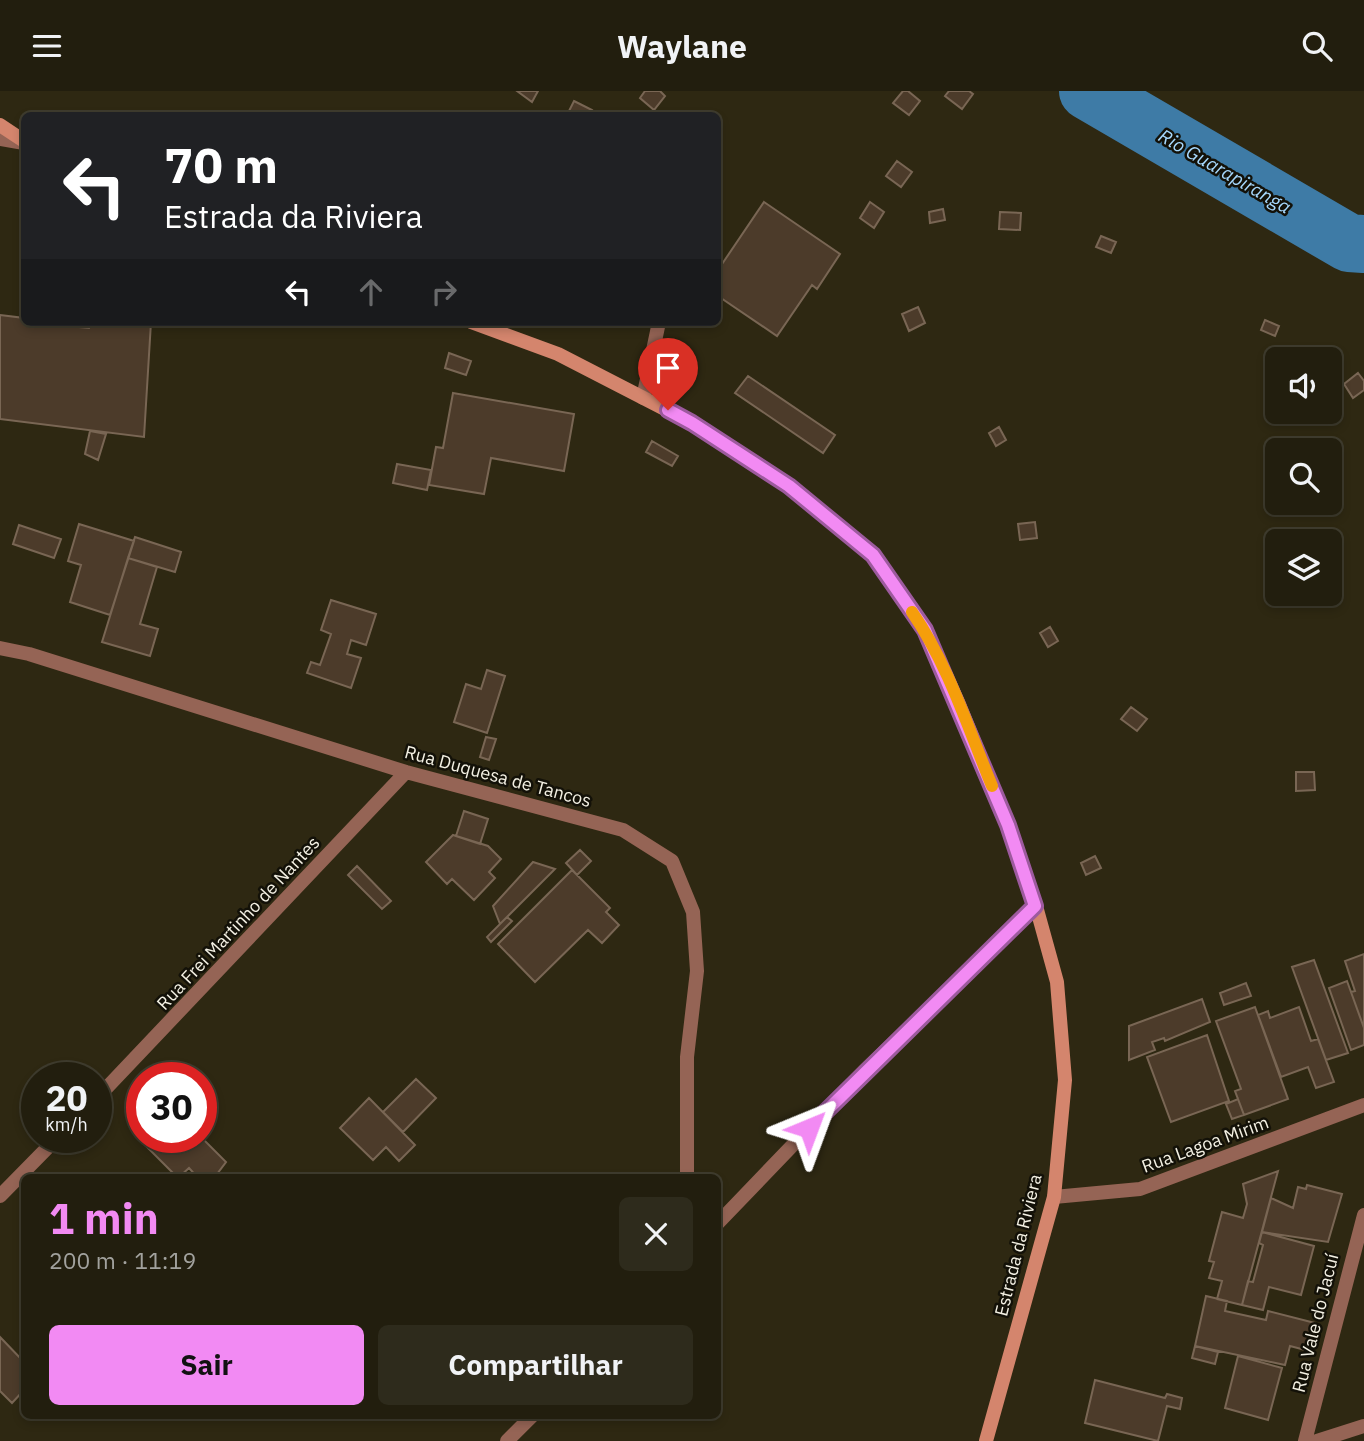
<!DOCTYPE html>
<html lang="pt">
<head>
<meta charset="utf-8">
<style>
  body { margin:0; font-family:"IBM Plex Sans",sans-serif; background:#2e2b1c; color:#f1f3f6; height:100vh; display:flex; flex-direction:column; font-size:26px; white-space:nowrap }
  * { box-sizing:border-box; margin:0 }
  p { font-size:23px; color:#a2a29e }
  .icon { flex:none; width:38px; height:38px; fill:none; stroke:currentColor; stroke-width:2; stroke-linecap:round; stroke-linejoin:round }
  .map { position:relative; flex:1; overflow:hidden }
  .side { position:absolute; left:21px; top:1083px; width:700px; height:245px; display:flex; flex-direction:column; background:#221e0e; border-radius:10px; box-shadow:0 4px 10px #0003,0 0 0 2px #3f3c2e }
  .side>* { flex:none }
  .guide { position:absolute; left:21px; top:21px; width:700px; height:214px; border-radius:10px; box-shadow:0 4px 10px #0003,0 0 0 2px #3f3c2e; background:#202124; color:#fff; overflow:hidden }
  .tools { position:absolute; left:1265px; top:256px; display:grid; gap:14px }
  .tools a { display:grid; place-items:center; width:77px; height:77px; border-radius:10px; background:#221e0e; box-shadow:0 4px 10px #0003,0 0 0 2px #3f3c2e; font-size:35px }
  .speed { position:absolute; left:21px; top:971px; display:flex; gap:14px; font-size:35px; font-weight:700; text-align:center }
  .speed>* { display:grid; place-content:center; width:91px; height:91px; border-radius:50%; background:#221e0e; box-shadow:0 4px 10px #0003,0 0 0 2px #3f3c2e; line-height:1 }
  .speed small { font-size:18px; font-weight:400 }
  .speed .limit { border:10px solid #d22; background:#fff; color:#111 }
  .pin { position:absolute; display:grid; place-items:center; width:60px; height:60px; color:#fff; margin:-72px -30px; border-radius:50% 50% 50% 0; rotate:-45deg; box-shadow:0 0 7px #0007 }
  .pin .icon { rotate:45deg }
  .me { position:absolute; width:77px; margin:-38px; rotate:44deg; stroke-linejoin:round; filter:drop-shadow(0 0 5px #0008) }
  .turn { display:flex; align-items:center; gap:24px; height:147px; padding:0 28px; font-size:32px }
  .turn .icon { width:91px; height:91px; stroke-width:2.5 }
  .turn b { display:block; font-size:49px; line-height:60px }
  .lanes { display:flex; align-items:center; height:66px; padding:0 28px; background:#0003; justify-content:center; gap:35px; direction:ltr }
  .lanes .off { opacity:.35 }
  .round { display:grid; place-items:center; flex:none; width:74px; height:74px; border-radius:10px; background:#2e2b1c }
  .summary { display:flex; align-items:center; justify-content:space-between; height:119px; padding:0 28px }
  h1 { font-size:42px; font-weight:700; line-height:52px; color:#f28af3 }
  .action { display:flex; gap:14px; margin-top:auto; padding:14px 28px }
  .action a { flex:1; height:80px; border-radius:10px; background:#f28af3; color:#111; font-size:28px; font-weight:700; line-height:80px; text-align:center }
  .action a+a { background:#2e2b1c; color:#f1f3f6 }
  header { display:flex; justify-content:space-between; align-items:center; height:91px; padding:0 28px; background:#221e0e; font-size:32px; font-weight:700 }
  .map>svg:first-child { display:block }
</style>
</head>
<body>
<header><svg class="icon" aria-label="menu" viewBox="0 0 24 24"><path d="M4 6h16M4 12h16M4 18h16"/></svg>Waylane<svg class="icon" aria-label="search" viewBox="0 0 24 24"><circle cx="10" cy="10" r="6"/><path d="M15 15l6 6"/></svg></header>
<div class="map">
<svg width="1364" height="1350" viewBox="0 0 1364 1350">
  <rect width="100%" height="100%" fill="#2e2812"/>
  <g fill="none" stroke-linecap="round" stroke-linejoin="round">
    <path stroke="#3e7ba6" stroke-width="58" d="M1088,0L1349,152L1364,153"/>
  </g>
  <path fill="#4c3b2a" stroke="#796654" stroke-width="2" d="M517,0H538L532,11Z
    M645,0H660L665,5L654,19L640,7Z
    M903,0H908L920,10L909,24L893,12Z
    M949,0H969L973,3L962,18L945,5Z
    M574,10L592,19L590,24H567Z
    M897,70L912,81L901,96L886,85Z
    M764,111L840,163L817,198L812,194L777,245L718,205V179Z
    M870,111L884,121L874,137L860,127Z
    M943,118L945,129L930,132L929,121Z
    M1000,121L1021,122L1020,139L999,138Z
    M1101,145L1116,151L1111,162L1096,156Z
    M918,216L925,232L909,240L902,223Z
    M0,224L24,227V231L89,237L90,231H151L144,346L0,328Z
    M1265,229L1279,235L1275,245L1261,239Z
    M449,262L471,270L466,284L445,277Z
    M1358,282L1364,290V299L1353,307L1344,293Z
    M748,285L835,344L823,362L735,302Z
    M453,302L574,323L564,380L491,367L484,403L429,394L436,356L443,357Z
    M999,336L1006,349L996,355L989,342Z
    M90,340L106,343L98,369L85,363Z
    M652,350L678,365L672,375L646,361Z
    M397,373L431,379L427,399L393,392Z
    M1035,431L1037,447L1020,449L1018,433Z
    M79,433L134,450L110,524L70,511L81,474L68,470Z
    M19,434L61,448L54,467L13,453Z
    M135,446L181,461L175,481L128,467Z
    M128,467L157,476L140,533L158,538L150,565L102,551Z
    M331,509L376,523L366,554L351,549L347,563L361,567L351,597L307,582L311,571L320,574L331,543L321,539Z
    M1050,536L1058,550L1048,556L1040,542Z
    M487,579L505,585L487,642L454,631L466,593L481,598Z
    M1131,616L1147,628L1137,640L1121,628Z
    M486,646L496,648L489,669L480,666Z
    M1296,681H1314L1315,699L1296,700Z
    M464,720L488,728L480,753L456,745Z
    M453,744L488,755L501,768L489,781L495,787L474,809L452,788L447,793L426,771Z
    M580,759L591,770L577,784L566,772Z
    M1095,765L1101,777L1086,784L1081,772Z
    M533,771L555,778L500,833L493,815Z
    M357,775L391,810L382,818L348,784Z
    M572,779L610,817L606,821L619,834L602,852L588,839L535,891L498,853Z
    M507,826L512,830L491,851L487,846Z
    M1364,863V937L1351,901L1355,900L1345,870Z
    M1314,869L1348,962L1326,969L1292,876Z
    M1347,890L1364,937V954L1351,959L1329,897Z
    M1246,892L1251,905L1224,914L1220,902Z
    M1202,908L1210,931L1165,950L1164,947L1152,951L1155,959L1129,969V935Z
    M1255,916L1288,1008L1244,1024L1235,1000L1241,998L1216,930Z
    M1299,916L1311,950L1318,948L1334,991L1316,997L1308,976L1281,986L1258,924L1268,920L1270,927Z
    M1207,944L1229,1010L1171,1031L1147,966Z
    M158,975L167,984L164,987H146Z
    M416,988L436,1007L403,1041L383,1021Z
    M369,1007L415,1054L399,1070L386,1056L373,1069L340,1037Z
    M1238,1008L1244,1024L1232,1028L1226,1013Z
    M155,1046H201L226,1071L214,1087H198L189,1077L178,1087L146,1055Z
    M1278,1080L1242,1214L1217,1208L1222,1190L1209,1187L1214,1171L1209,1170L1222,1121L1243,1127L1247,1113L1243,1093Z
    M1307,1094L1342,1103L1328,1151L1262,1141L1271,1107L1293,1117L1298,1096L1306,1098Z
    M1262,1141L1314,1155L1301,1204L1269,1196L1263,1219L1242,1214L1248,1190L1253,1191L1263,1154L1259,1152Z
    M1206,1205L1227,1210L1225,1220L1266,1229L1268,1220L1315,1232L1309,1260L1290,1255L1285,1274L1195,1255Z
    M0,1246L24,1271V1299L12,1312L0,1300Z
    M1195,1255L1218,1261L1215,1273L1192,1267Z
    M1238,1265L1282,1277L1268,1329L1225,1317Z
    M1095,1289L1165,1307L1167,1303L1182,1307L1180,1318L1167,1315L1158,1350L1085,1332Z"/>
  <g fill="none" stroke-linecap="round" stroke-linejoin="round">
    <path stroke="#956455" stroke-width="14" d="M643,307L659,231"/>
    <path stroke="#956455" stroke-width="14" d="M0,48L24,52
      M0,557L29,563L406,681L623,739L672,770L693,821L697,880L687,966V1087
      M96,1008L406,681
      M0,1105L58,1046
      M1054,1106L1140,1098L1364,1014
      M718,1132L864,980L1036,815
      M507,1350L532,1325
      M1305,1350L1364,1124
      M1317,1350L1364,1335"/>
    <path stroke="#d4856d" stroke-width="14" d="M0,34L24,50
      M471,231L558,263L692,332L789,395L873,464L925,539L958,611L1008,734L1036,815L1057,891L1065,989L1054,1106L986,1350"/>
  </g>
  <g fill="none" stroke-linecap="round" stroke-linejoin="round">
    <defs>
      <path id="route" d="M668,319L692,332L789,395L873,464L925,539L1008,734L1035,815L809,1037"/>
    </defs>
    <use href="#route" stroke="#9d5a9e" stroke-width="18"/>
    <use href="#route" stroke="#f28af3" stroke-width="12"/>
    <path stroke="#f59e0b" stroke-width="12" d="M912,521C948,573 968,637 992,695"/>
  </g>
  <g text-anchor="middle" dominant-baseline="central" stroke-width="5" stroke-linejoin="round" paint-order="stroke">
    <g font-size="18" fill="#f3f0e3" stroke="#131108">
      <text transform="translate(498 685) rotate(15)">Rua Duquesa de Tancos</text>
      <text transform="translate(238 832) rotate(-47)">Rua Frei Martinho de Nantes</text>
      <text transform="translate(1205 1053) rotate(-20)">Rua Lagoa Mirim</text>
      <text transform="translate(1018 1154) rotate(-76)">Estrada da Riviera</text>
      <text transform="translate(1315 1232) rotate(-76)">Rua Vale do Jacuí</text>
    </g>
    <g font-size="19" font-style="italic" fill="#a6d8fd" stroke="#131108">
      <text transform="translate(1225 80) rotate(30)">Rio Guarapiranga</text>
    </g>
  </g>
</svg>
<div class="tools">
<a><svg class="icon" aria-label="sound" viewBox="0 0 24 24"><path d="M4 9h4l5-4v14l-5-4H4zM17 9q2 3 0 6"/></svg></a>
<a><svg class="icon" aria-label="search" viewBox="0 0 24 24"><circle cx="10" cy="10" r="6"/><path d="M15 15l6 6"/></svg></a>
<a><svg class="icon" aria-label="layers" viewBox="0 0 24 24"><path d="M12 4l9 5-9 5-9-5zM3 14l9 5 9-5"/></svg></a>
</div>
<div class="speed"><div>20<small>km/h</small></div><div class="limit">30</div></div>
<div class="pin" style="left:668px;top:319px;background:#d93025"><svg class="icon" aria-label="arrive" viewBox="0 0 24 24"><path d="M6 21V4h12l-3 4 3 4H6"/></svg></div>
<svg class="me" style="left:809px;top:1037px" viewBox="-20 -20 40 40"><path d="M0-17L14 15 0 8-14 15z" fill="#f28af3" stroke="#fff" stroke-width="4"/></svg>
<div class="guide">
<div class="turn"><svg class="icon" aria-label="left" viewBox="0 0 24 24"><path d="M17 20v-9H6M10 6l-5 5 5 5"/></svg><div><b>70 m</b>Estrada da Riviera</div></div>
<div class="lanes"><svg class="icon" aria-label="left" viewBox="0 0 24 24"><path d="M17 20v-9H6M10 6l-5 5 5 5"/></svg><svg class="icon off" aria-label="ahead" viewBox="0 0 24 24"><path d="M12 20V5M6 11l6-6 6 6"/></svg><svg class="icon off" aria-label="right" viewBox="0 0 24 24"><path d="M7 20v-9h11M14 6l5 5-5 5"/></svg></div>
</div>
<section class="side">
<div class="summary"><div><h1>1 min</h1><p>200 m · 11:19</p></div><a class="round"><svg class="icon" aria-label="close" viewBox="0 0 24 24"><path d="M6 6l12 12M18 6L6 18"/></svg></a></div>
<div class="action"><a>Sair</a><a>Compartilhar</a></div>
</section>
</div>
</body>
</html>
